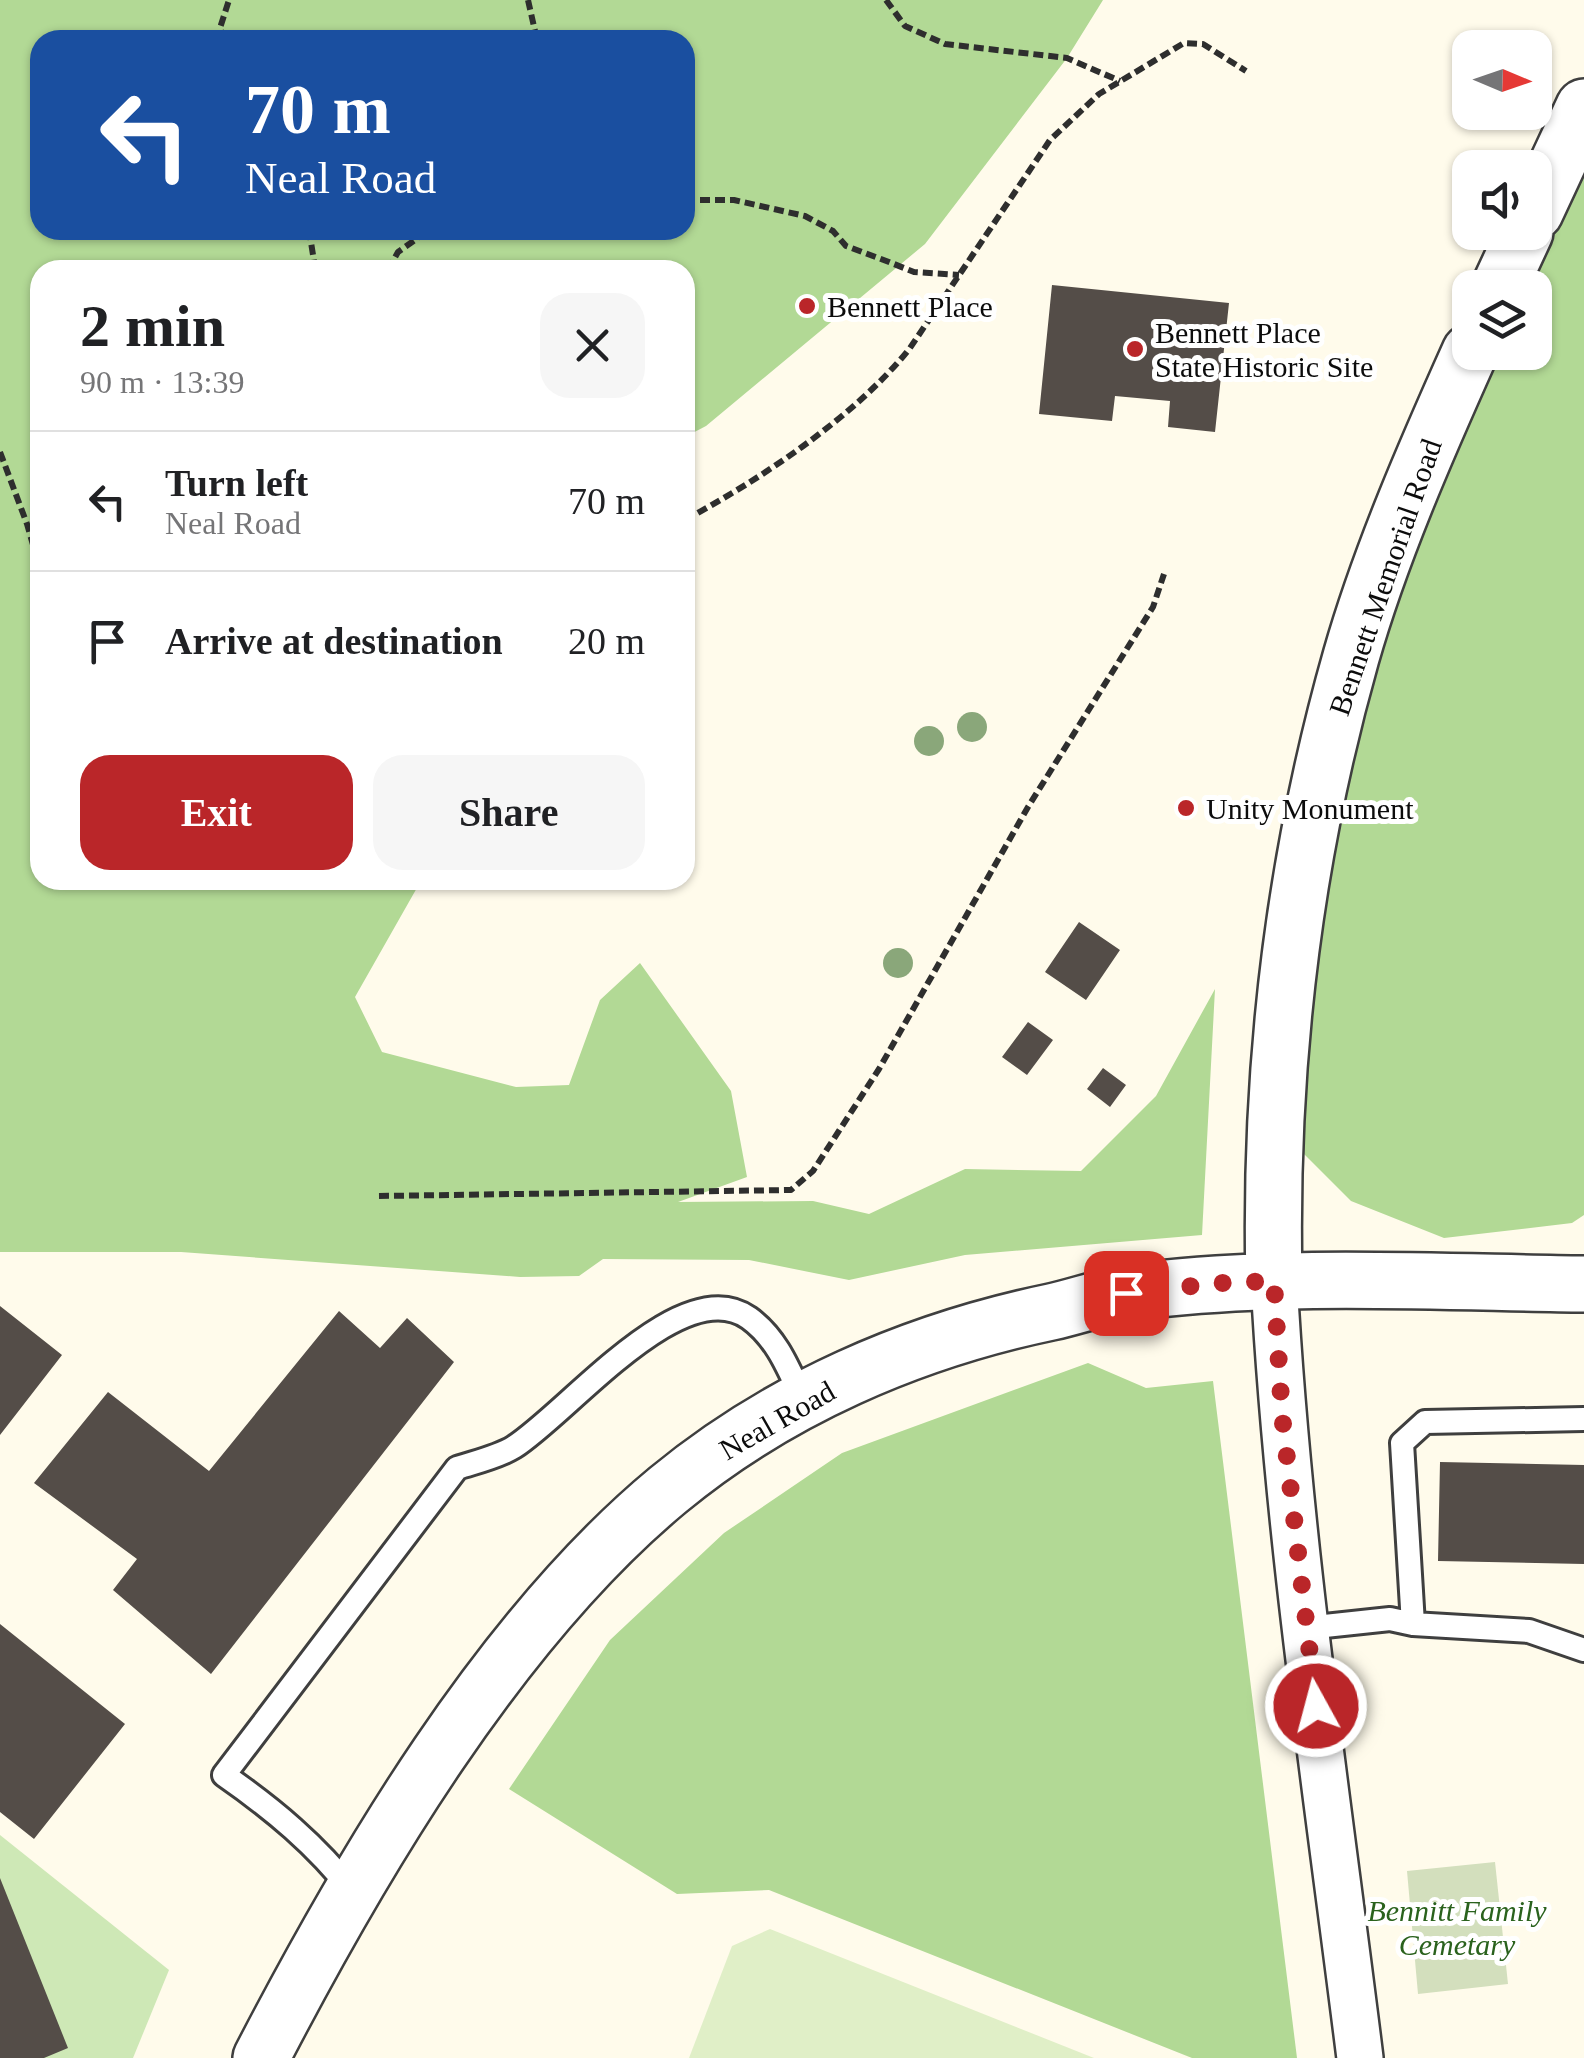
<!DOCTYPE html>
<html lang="en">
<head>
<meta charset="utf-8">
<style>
  body { margin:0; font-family:"Times New Roman",serif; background:#f6f6f6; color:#202124; height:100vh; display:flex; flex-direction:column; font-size:38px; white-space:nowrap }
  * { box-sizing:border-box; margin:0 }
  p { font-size:32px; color:#757577 }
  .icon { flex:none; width:55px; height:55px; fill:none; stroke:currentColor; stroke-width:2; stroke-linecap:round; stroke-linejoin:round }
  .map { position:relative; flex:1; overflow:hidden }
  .sheet { position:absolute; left:30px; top:260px; width:665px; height:630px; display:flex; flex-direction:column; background:#fff; border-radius:30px; box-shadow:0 2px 8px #0004 }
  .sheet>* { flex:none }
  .banner { position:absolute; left:30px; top:30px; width:665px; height:210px; border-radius:30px; box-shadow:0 2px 8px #0004; background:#1a4fa0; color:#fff; overflow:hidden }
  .needle { width:65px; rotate:92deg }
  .tools { position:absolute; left:1452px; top:30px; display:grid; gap:20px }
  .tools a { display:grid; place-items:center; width:100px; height:100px; border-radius:20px; background:#fff; box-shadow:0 2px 8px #0004; font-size:50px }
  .pin { position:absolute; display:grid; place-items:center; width:85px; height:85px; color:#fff; margin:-42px; border-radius:20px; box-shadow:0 5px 15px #0006 }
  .me { position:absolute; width:110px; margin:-55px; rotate:353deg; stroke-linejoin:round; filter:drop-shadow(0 0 8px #0008) }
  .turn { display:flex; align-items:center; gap:35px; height:210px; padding:0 50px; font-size:45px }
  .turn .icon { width:130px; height:130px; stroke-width:2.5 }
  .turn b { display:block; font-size:70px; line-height:85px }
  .round { display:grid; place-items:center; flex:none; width:105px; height:105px; border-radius:30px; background:#f6f6f6 }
  .summary { display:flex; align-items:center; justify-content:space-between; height:170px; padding:0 50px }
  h1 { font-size:60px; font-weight:700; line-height:75px }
  .button { display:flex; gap:20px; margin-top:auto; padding:20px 50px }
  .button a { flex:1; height:115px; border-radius:30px; background:#ba2629; color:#fff; font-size:40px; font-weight:700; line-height:115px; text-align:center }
  .button a+a { background:#f6f6f6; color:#202124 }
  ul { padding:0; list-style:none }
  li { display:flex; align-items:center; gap:30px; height:140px; padding:0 50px; border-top:2px solid #e0e0e0 }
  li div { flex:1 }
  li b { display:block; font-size:38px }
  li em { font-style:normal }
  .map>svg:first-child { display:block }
</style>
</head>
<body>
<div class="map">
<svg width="1584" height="2058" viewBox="0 0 1584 2058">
  <rect width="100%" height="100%" fill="#fffbeb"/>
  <path fill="#cee8b6" d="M0,1835L169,1970L133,2058H0Z"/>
  <path fill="#b2d995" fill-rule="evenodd" d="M0,0H1103L1067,58L925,244L706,426L685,437V270H40V880H418V886L355,997L382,1052L516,1087L569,1085L600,1000L640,963L731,1091L747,1177L678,1202L813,1201L869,1214L965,1169L1081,1171L1156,1096L1215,989L1202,1235L965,1255L849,1280L749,1260L603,1259L579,1276L520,1277L181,1252H0ZM40,40H685V230H40Z
    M1584,163V1215L1572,1223L1444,1238L1351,1201L1300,1150L1313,830L1428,503L1493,353L1535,352V288L1521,287Z
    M1088,1363L1146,1388L1213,1381L1297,2058H1192L769,1890L677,1894L509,1789L610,1640L724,1533L842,1453Z"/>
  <path fill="#d3dfbd" d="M1495,1862L1508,1984L1418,1994L1407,1871Z"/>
  <path fill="#e0efc7" d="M770,1929L1094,2058H689L732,1946Z"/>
  <path fill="#544d48" d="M1052,285L1229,303L1215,432L1168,427L1170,401L1115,396L1112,421L1039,414Z
    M1079,922L1120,950L1086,1000L1045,972Z
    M1028,1022L1053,1040L1027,1075L1002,1057Z
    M1103,1068L1126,1085L1110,1107L1087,1089Z
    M0,1306L62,1355L0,1435Z
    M339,1311L380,1348L407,1318L454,1362L211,1674L113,1590L137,1559L34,1483L108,1392L209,1471Z
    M1440,1462L1584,1465V1564L1438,1561Z
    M0,1624L125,1724L34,1839L0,1812Z
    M0,1878L68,2048L44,2058H0Z"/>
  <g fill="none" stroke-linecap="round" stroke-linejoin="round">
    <defs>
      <path id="service" d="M1413,1624L1402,1443L1425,1422L1584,1419
        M1306,1628L1390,1619L1413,1624L1529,1631L1584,1650
        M353,1892C316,1845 273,1809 224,1775L457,1468C475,1462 498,1457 514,1447C568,1413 682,1270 749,1318C777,1338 789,1370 803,1400"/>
      <path id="minor" d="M1274,1281C1288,1541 1328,1800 1360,2058"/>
      <path id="tertiary" d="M1535,212L1584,107
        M1499,288L1525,232
        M1274,1281C1269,1069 1293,861 1351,657C1380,555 1427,448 1470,352
        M261,2058C361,1865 499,1630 668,1490C778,1399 912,1341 1051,1312C1078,1306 1105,1296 1133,1292C1282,1273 1434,1282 1584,1284"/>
    </defs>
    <use href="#service" stroke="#3f3f3f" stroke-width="28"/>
    <use href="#minor" stroke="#3f3f3f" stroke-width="50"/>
    <use href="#tertiary" stroke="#3f3f3f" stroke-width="60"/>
    <path stroke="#2e2e2e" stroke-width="6" stroke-dasharray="10 5" stroke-linecap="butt" d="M528,0L537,40
      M886,0L905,26L945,44L1067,58L1120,81
      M224,40L220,28L229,0
      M685,200H734L805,216L833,231L846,246L889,262L914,272L959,275
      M309,230L314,261L319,270
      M388,270L398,252L429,230
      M0,452L27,524L40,569
      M685,520C761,479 856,416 910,348L1050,140L1099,94L1184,43L1203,44L1246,71
      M379,1196L791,1190L813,1171L879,1069L1028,807L1153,607L1164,574"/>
    <use href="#service" stroke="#fff" stroke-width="22"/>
    <use href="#minor" stroke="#fff" stroke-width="45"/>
    <use href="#tertiary" stroke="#fff" stroke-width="55"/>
  </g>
  <g fill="#8aa77a">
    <circle cx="972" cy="727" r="15"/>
    <circle cx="929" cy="741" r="15"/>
    <circle cx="898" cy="963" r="15"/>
  </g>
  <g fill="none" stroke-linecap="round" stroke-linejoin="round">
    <path stroke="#ba2629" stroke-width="18" stroke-dasharray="0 32.4" d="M1126,1293L1220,1283L1274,1281L1282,1415L1316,1706"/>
  </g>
  <g fill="#ba2629" stroke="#fff" stroke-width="4">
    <circle cx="807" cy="306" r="10"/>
    <circle cx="1135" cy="349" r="10"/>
    <circle cx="1186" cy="808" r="10"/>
  </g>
  <g text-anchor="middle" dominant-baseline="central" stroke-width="10" stroke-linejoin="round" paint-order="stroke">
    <g font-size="30" fill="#0c0c0c" stroke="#fff" text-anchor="start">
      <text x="827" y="306">Bennett Place</text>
      <text x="1155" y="332">Bennett Place<tspan x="1155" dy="34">State Historic Site</tspan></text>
      <text x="1206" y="808">Unity Monument</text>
    </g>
    <g font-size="30" fill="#0c0c0c" stroke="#fff">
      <text transform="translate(1385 577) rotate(-71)">Bennett Memorial Road</text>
      <text transform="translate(777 1420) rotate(-30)">Neal Road</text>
    </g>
    <g font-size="30" font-style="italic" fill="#2a621d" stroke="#fff">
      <text x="1457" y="1910">Bennitt Family<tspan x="1457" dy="34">Cemetary</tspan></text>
    </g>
  </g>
</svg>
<div class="tools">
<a><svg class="needle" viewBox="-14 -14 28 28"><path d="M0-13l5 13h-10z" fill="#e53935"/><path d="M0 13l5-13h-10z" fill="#757577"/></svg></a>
<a><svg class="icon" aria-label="sound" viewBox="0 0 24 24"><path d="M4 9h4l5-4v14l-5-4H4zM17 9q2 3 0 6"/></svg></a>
<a><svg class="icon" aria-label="layers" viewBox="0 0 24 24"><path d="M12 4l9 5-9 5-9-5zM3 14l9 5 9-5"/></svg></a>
</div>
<div class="pin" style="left:1126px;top:1293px;background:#d93025"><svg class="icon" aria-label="arrive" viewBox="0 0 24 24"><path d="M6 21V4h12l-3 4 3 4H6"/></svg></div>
<svg class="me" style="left:1316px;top:1706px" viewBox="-20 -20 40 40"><circle r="17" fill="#ba2629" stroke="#fff" stroke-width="3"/><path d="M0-11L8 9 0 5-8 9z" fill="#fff"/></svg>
<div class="banner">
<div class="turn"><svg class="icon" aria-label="left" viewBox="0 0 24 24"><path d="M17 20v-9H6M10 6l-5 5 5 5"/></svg><div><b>70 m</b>Neal Road</div></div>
</div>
<section class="sheet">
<div class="summary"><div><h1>2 min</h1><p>90 m · 13:39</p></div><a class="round"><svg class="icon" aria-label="close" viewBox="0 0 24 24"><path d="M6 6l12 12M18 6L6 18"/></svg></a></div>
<ul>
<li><svg class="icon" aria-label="left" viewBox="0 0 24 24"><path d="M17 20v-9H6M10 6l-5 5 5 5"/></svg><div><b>Turn left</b><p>Neal Road</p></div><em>70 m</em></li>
<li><svg class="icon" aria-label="arrive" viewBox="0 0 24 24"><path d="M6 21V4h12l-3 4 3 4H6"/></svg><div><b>Arrive at destination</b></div><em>20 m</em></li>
</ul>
<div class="button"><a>Exit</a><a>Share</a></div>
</section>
</div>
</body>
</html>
